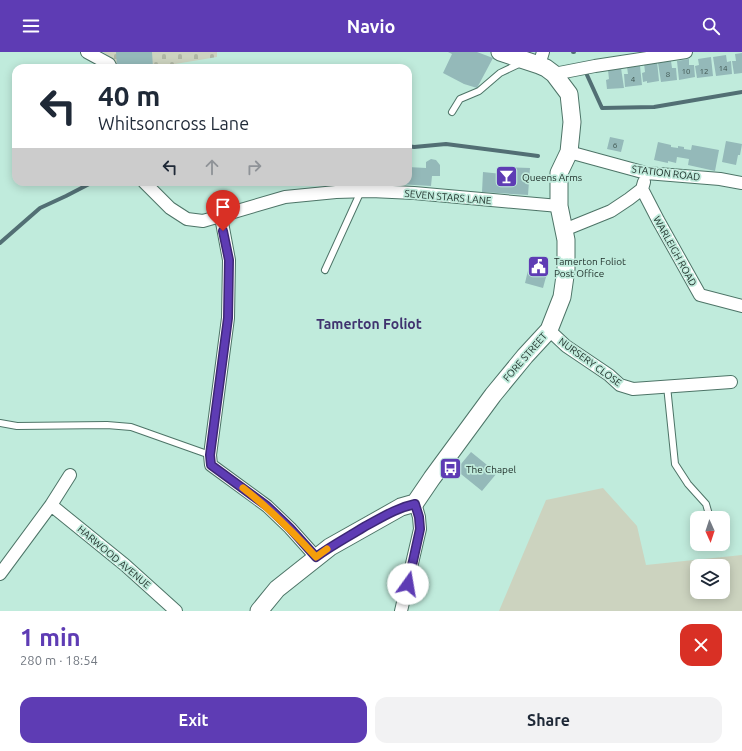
<!DOCTYPE html>
<html lang="en">
<head>
<meta charset="utf-8">
<style>
  body { margin:0; font-family:Ubuntu,sans-serif; background:#f2f2f3; color:#1f2937; height:100vh; display:flex; flex-direction:column; font-size:15px; white-space:nowrap }
  * { box-sizing:border-box; margin:0 }
  p { font-size:13px; color:#747a83 }
  .icon { flex:none; width:22px; height:22px; fill:none; stroke:currentColor; stroke-width:2; stroke-linecap:round; stroke-linejoin:round }
  .map { position:relative; height:559px; overflow:hidden }
  .details { display:flex; flex-direction:column; background:#fff; flex:1 }
  .details>* { flex:none }
  .guide { position:absolute; left:12px; top:12px; width:400px; height:122px; border-radius:12px; box-shadow:0 2px 10px #0003; background:#fff; color:#1f2937; overflow:hidden }
  .needle { width:26px; rotate:177deg }
  .buttons { position:absolute; left:690px; top:459px; display:grid; gap:8px }
  .buttons a { display:grid; place-items:center; width:40px; height:40px; border-radius:8px; background:#fff; box-shadow:0 2px 10px #0003; font-size:20px }
  .pin { position:absolute; display:grid; place-items:center; width:34px; height:34px; color:#fff; margin:-41px -17px; border-radius:50% 50% 50% 0; rotate:-45deg; box-shadow:0 0 4px #0007 }
  .pin .icon { rotate:45deg }
  .me { position:absolute; width:44px; margin:-22px; rotate:13deg; stroke-linejoin:round; filter:drop-shadow(0 0 3px #0008) }
  .turn { display:flex; align-items:center; gap:14px; height:84px; padding:0 20px; font-size:18px }
  .turn .icon { width:52px; height:52px; stroke-width:2.5 }
  .turn b { display:block; font-size:28px; line-height:34px }
  .lanes { display:flex; align-items:center; height:38px; padding:0 20px; background:#0003; justify-content:center; gap:20px; direction:ltr }
  .lanes .off { opacity:.35 }
  .round { display:grid; place-items:center; flex:none; width:42px; height:42px; border-radius:12px; background:#f2f2f3 }
  .summary { display:flex; align-items:center; justify-content:space-between; height:68px; padding:0 20px }
  h1 { font-size:24px; font-weight:600; line-height:30px; color:#5e3cb4 }
  .button { display:flex; gap:8px; margin-top:auto; padding:8px 20px }
  .button a { flex:1; height:46px; border-radius:12px; background:#5e3cb4; color:#fff; font-size:16px; font-weight:600; line-height:46px; text-align:center }
  .button a+a { background:#f2f2f3; color:#1f2937 }
  header { display:flex; justify-content:space-between; align-items:center; height:52px; padding:0 20px; background:#5e3cb4; color:#fff; font-size:18px; font-weight:600 }
  .map>svg:first-child { display:block }
</style>
</head>
<body>
<header><svg class="icon" aria-label="menu" viewBox="0 0 24 24"><path d="M4 6h16M4 12h16M4 18h16"/></svg>Navio<svg class="icon" aria-label="search" viewBox="0 0 24 24"><circle cx="10" cy="10" r="6"/><path d="M15 15l6 6"/></svg></header>
<div class="map">
<svg width="742" height="559" viewBox="0 0 742 559">
  <defs>
    <pattern id="cemetery-stones" width="16" height="16" patternUnits="userSpaceOnUse"><rect width="16" height="16" fill="#ccd3bf"/><path d="M2 7V4a2 2 0 0 1 4 0v3zM10 15v-3a2 2 0 0 1 4 0v3z" fill="#afb6a4"/></pattern>
  </defs>
  <rect width="100%" height="100%" fill="#c0ebdc"/>
  <path fill="#ccd3bf" fill-rule="evenodd" d="M603,436L637,474L646,513L742,503V559H499L546,448ZM697,514H723V540H697Z"/>
  <path fill="url(#cemetery-stones)" d="M103,0H217V5L169,13L145,16H117L111,6Z"/>
  <g fill="none" stroke-linecap="round" stroke-linejoin="round">
    <path stroke="#526f74" stroke-width="4" d="M573,0H574
      M587,23L602,56L654,55L742,40
      M408,94L414,95L446,92L538,104
      M0,191L40,156L66,144L93,130"/>
  </g>
  <path fill="#94b9b9" d="M116,0H152L153,16H117Z
    M448,0H477L493,6L477,36L464,32L443,21L452,2Z
    M742,1V21L734,22L732,9H736L735,2Z
    M726,3L727,10L731,9L732,22L716,24L713,5Z
    M711,5L713,24L697,26L695,14L699,13L698,7Z
    M689,7V13H694L695,25L679,28L677,9Z
    M657,9L659,29L647,31V29L643,30L642,21L645,20L644,11Z
    M671,9L672,16H676L677,28L661,30L658,11Z
    M640,14L642,33L625,35L624,22H628L627,15Z
    M621,16L624,36L607,37L606,28L609,27L608,18Z
    M610,85L624,88L621,100L607,97Z
    M726,89L742,92L740,103H738L736,113L722,110Z
    M658,90L671,93V95L678,96V94L684,95V97L691,98L692,93L719,98L715,119L688,113L689,107L677,105L676,111L668,109V111L654,108Z
    M431,107L436,108L440,113V124H432L431,134L398,132V130H408V115L426,116V110Z
    M502,115L530,116L528,143L482,140L483,120L502,122Z
    M530,210L549,214L543,236L525,231Z
    M471,400L497,421L482,439L456,418Z"/>
  <g fill="none" stroke-linecap="round" stroke-linejoin="round">
    <defs>
      <path id="lane" d="M452,60L460,47L479,39L500,21L521,11
        M325,218L361,139
        M667,334L675,412L688,432L706,452L710,466
        M0,371L17,374L107,373L131,375L210,403"/>
      <path id="street" d="M87,0L109,12L111,16
        M539,13L543,0
        M554,22L595,14L686,0
        M569,100L646,121L720,127L742,131
        M144,130L170,156L187,167L203,169L285,145L336,140L371,139L414,141L559,154
        M642,137L658,168L700,243L742,254
        M221,165L229,208L228,266L210,403L211,413L267,454L290,476L316,505
        M564,178L611,159L629,147L642,137L644,130
        M549,278L566,294L609,323L620,333L633,337L731,330
        M51,453L125,513L176,559
        M0,522L51,453L70,423
        M401,559L420,477L419,465L415,451"/>
      <path id="secondary" d="M259,559L277,537L330,495L401,455L415,451L432,426L493,343L525,304L549,278L562,245L566,217V188L559,154V121L569,100L572,70L569,42L554,22L546,16L539,13L500,0"/>
    </defs>
    <use href="#lane" stroke="#4d7467" stroke-width="8"/>
    <use href="#street" stroke="#4d7467" stroke-width="14"/>
    <use href="#secondary" stroke="#4d7467" stroke-width="19"/>
    <use href="#lane" stroke="#fff" stroke-width="6"/>
    <use href="#street" stroke="#fff" stroke-width="12"/>
    <use href="#secondary" stroke="#fff" stroke-width="17"/>
  </g>
  <g fill="none" stroke-linecap="round" stroke-linejoin="round">
    <defs>
      <path id="route" d="M223,179L229,208L228,266L210,403L211,413L267,454L290,476L316,505C331,494 348,485 364,475C381,466 396,456 415,452L419,465L420,477L408,532"/>
    </defs>
    <use href="#route" stroke="#3d2775" stroke-width="10"/>
    <use href="#route" stroke="#5e3cb4" stroke-width="7"/>
    <path stroke="#f59e0b" stroke-width="7" d="M243,436C270,457 293,480 316,505L327,497"/>
  </g>
  <defs>
    <symbol id="bar-square" viewBox="-11 -11 22 22"><rect x="-9" y="-9" width="18" height="18" rx="4" fill="#5e3cb4" stroke="#c0ebdc"/><path d="M-6-5H6L.8 .8V4.5H3.5V6h-7V4.5H-.8V.8Z" fill="#fff"/></symbol>
    <symbol id="civic-square" viewBox="-11 -11 22 22"><rect x="-9" y="-9" width="18" height="18" rx="4" fill="#5e3cb4" stroke="#c0ebdc"/><path d="M-.6-6.5H3V-4.5H.6V-3L4-1V1h2V6H-6V1h2V-1L-.6-3ZM-1.2 2.5V6h2.4V2.5Z" fill="#fff"/></symbol>
    <symbol id="bus-square" viewBox="-11 -11 22 22"><rect x="-9" y="-9" width="18" height="18" rx="4" fill="#5e3cb4" stroke="#c0ebdc"/><path d="M-5-6H5V4H4V6H2V4H-2V6H-4V4H-5ZM-3.5-4V0h7V-4ZM-3.5 1.2v1.5H-2V1.2ZM2 1.2v1.5H3.5V1.2Z" fill="#fff"/></symbol>
  </defs>
  <g fill-rule="evenodd">
    <use href="#bar-square" x="494" y="112" width="25" height="25"/>
    <use href="#civic-square" x="526" y="202" width="25" height="25"/>
    <use href="#bus-square" x="438" y="404" width="25" height="25"/>
  </g>
  <g text-anchor="middle" dominant-baseline="central" stroke-width="3.5" stroke-linejoin="round" paint-order="stroke">
    <g font-size="8" fill="#3e544f">
      <text x="723" y="16">14</text>
      <text x="686" y="19">10</text>
      <text x="704" y="19">12</text>
      <text x="668" y="22">8</text>
      <text x="633" y="27">4</text>
      <text x="615" y="93">6</text>
    </g>
    <g font-size="10" fill="#21322c" stroke="#c0ebdc">
      <text transform="translate(666 121) rotate(7)">STATION ROAD</text>
      <text transform="translate(448 145) rotate(5)">SEVEN STARS LANE</text>
      <text transform="translate(675 199) rotate(61)">WARLEIGH ROAD</text>
      <text transform="translate(525 305) rotate(-49)">FORE STREET</text>
      <text transform="translate(590 310) rotate(36)">NURSERY CLOSE</text>
      <text transform="translate(114 505) rotate(40)">HARWOOD AVENUE</text>
    </g>
    <g font-size="10" fill="#21322c" stroke="#c0ebdc" text-anchor="start">
      <text x="522" y="125">Queens Arms</text>
      <text x="554" y="209">Tamerton Foliot<tspan x="554" dy="12">Post Office</tspan></text>
      <text x="466" y="417">The Chapel</text>
    </g>
    <g font-size="14" font-weight="bold" fill="#40336f" stroke="#c0ebdc">
      <text x="369" y="272">Tamerton Foliot</text>
    </g>
  </g>
</svg>
<div class="buttons">
<a><svg class="needle" viewBox="-14 -14 28 28"><path d="M0-13l5 13h-10z" fill="#e53935"/><path d="M0 13l5-13h-10z" fill="#747a83"/></svg></a>
<a><svg class="icon" aria-label="layers" viewBox="0 0 24 24"><path d="M12 4l9 5-9 5-9-5zM3 14l9 5 9-5"/></svg></a>
</div>
<div class="pin" style="left:223px;top:179px;background:#d93025"><svg class="icon" aria-label="arrive" viewBox="0 0 24 24"><path d="M6 21V4h12l-3 4 3 4H6"/></svg></div>
<svg class="me" style="left:408px;top:532px" viewBox="-20 -20 40 40"><circle r="19" fill="#fff"/><path d="M0-13L10 11 0 6-10 11z" fill="#5e3cb4"/></svg>
<div class="guide">
<div class="turn"><svg class="icon" aria-label="left" viewBox="0 0 24 24"><path d="M17 20v-9H6M10 6l-5 5 5 5"/></svg><div><b>40 m</b>Whitsoncross Lane</div></div>
<div class="lanes"><svg class="icon" aria-label="left" viewBox="0 0 24 24"><path d="M17 20v-9H6M10 6l-5 5 5 5"/></svg><svg class="icon off" aria-label="ahead" viewBox="0 0 24 24"><path d="M12 20V5M6 11l6-6 6 6"/></svg><svg class="icon off" aria-label="right" viewBox="0 0 24 24"><path d="M7 20v-9h11M14 6l5 5-5 5"/></svg></div>
</div>
</div>
<section class="details">
<div class="summary"><div><h1>1 min</h1><p>280 m · 18:54</p></div><a class="round" style="background:#d93025;color:#fff"><svg class="icon" aria-label="close" viewBox="0 0 24 24"><path d="M6 6l12 12M18 6L6 18"/></svg></a></div>
<div class="button"><a>Exit</a><a>Share</a></div>
</section>
</body>
</html>
